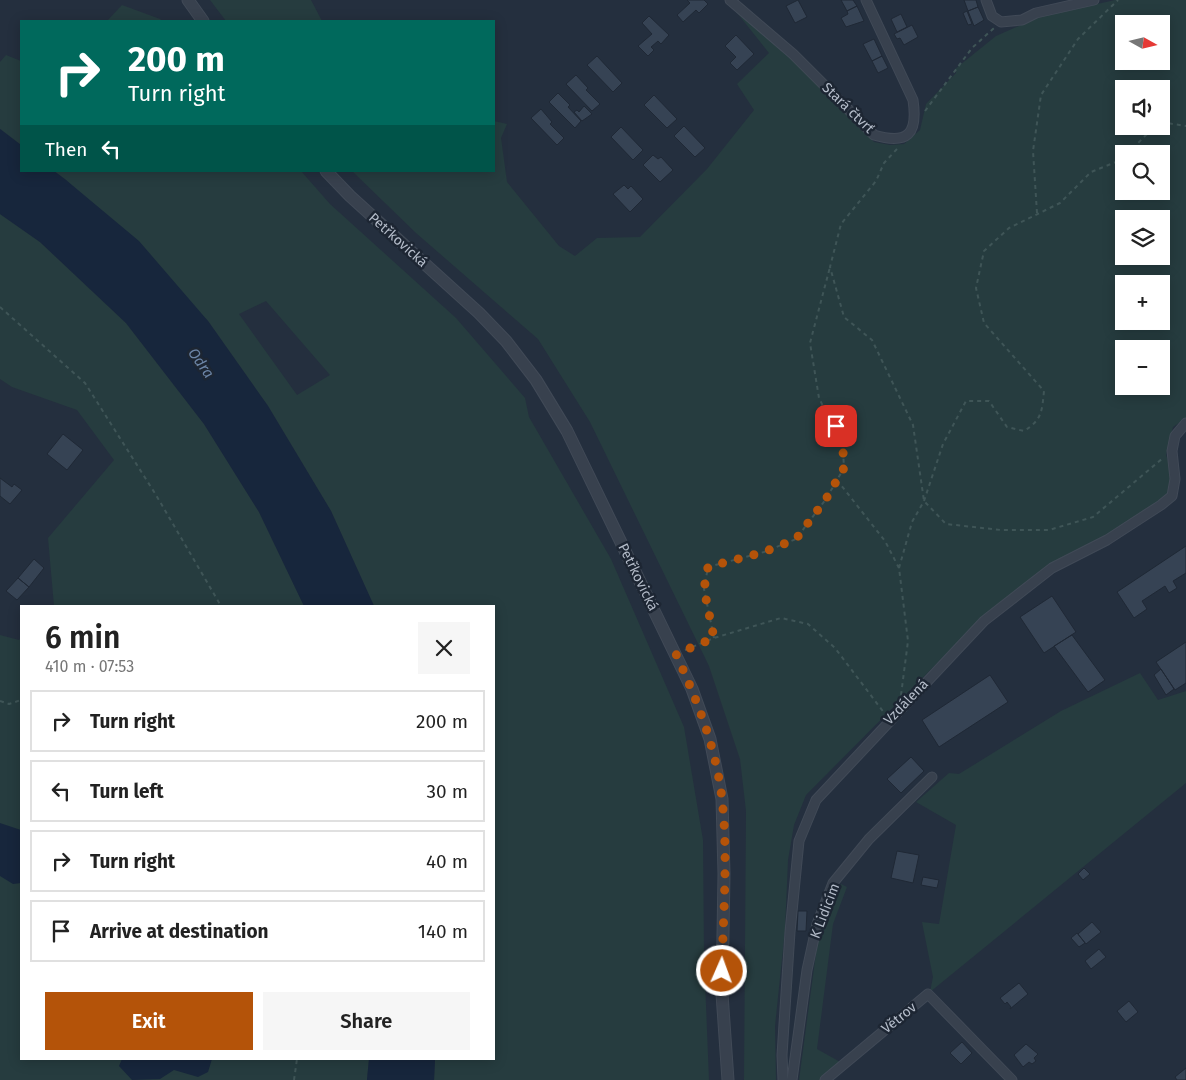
<!DOCTYPE html>
<html lang="en">
<head>
<meta charset="utf-8">
<style>
  body { margin:0; font-family:"Fira Sans",sans-serif; background:#f6f6f6; color:#222; height:100vh; display:flex; flex-direction:column; font-size:19px; white-space:nowrap }
  * { box-sizing:border-box; margin:0 }
  p { font-size:16px; color:#767676 }
  .icon { flex:none; width:28px; height:28px; fill:none; stroke:currentColor; stroke-width:2; stroke-linecap:round; stroke-linejoin:round }
  .map { position:relative; flex:1; overflow:hidden }
  .panel { position:absolute; left:20px; top:605px; width:475px; height:455px; display:flex; flex-direction:column; background:#fff; border-radius:0px; box-shadow:0 2px 12px #0003 }
  .panel>* { flex:none }
  .guide { position:absolute; left:20px; top:20px; width:475px; height:152px; border-radius:0px; box-shadow:0 2px 12px #0003; background:#00695c; color:#fff; overflow:hidden }
  .needle { width:32px; rotate:98deg }
  .buttons { position:absolute; left:1115px; top:15px; display:grid; gap:10px }
  .buttons a { display:grid; place-items:center; width:55px; height:55px; border-radius:0px; background:#fff; box-shadow:0 2px 12px #0003; font-size:25px }
  .pin { position:absolute; display:grid; place-items:center; width:42px; height:42px; color:#fff; margin:-21px; border-radius:10px; box-shadow:0 2px 8px #0006 }
  .me { position:absolute; width:55px; margin:-28px; rotate:2deg; stroke-linejoin:round; filter:drop-shadow(0 0 4px #0008) }
  .turn { display:flex; align-items:center; gap:18px; height:105px; padding:0 25px; font-size:22px }
  .turn .icon { width:65px; height:65px; stroke-width:2.5 }
  .turn b { display:block; font-size:35px; line-height:42px }
  .then { display:flex; align-items:center; height:48px; padding:0 25px; background:#0003; gap:10px; font-size:19px }
  .round { display:grid; place-items:center; flex:none; width:52px; height:52px; border-radius:0px; background:#f6f6f6 }
  .head { display:flex; align-items:center; justify-content:space-between; height:85px; padding:0 25px }
  h1 { font-size:30px; font-weight:600; line-height:38px }
  .action { display:flex; gap:10px; margin-top:auto; padding:10px 25px }
  .action a { flex:1; height:58px; border-radius:0px; background:#b45309; color:#fff; font-size:20px; font-weight:600; line-height:58px; text-align:center }
  .action a+a { background:#f6f6f6; color:#222 }
  ul { padding:0; list-style:none }
  li { display:flex; align-items:center; gap:15px; height:62px; margin:0 10px 8px; padding:0 15px; border:2px solid #e0e0e0; border-radius:0px }
  li div { flex:1 }
  li b { display:block; font-size:19px }
  li em { font-style:normal }
  .map>svg:first-child { display:block }
</style>
</head>
<body>
<div class="map">
<svg width="1186" height="1080" viewBox="0 0 1186 1080">
  <rect width="100%" height="100%" fill="#242f3e"/>
  <path fill="#263c3f" fill-rule="evenodd" d="M210,0H311L322,21H226Z
    M1115,0H1186V418L1173,427L1166,455L1175,479L1167,495L1154,506L981,619L806,795L794,825L788,860L785,930L775,1026L776,1080H744L746,811L740,759L709,666L590,422L538,339L416,233L352,171H494V121L507,124L501,138L507,182L559,246L575,256L597,238L640,237L707,169L754,110L737,84L769,53L734,9L789,57L874,142L890,145L904,144L920,130L926,104L956,73L955,69L996,36L1039,17ZM1124,24H1161V61H1124ZM1124,89H1161V126H1124ZM1124,154H1161V191H1124ZM1124,219H1161V256H1124ZM1124,284H1161V321H1124ZM1124,349H1161V386H1124Z
    M122,5L160,19L162,21H107Z
    M6,55L21,61V145L0,129V62Z
    M54,171H301L330,204L456,318L525,398L529,417L611,559L684,727L703,840L704,955L709,1080H434L435,1059H494V606H374L331,511L268,406L208,321L66,180ZM266,301L330,375L297,395L239,314Z
    M0,214L40,242L126,323L204,424L259,512L304,606H54L48,538L114,460L77,410L12,387L0,379Z
    M0,635L19,640L21,638V1059H369L367,1080H0Z
    M1140,673L1158,700L1186,691V783L930,992L933,977L922,922L939,924L956,825L916,802L949,773L959,774L1061,711Z
    M841,884L847,887L833,924L817,1049L842,1063L821,1080H799L819,931Z"/>
  <path fill="#17263c" d="M0,129L21,145V171H54L66,180L139,241L208,321L268,406L331,511L374,606H304L259,512L204,424L126,323L40,242L0,214Z
    M0,823L21,830V883L13,884L0,876Z
    M122,1059H212L208,1072L198,1077L174,1070L160,1079L132,1080L119,1066Z
    M369,1059H435L434,1080H367Z"/>
  <path fill="#364354" stroke="#1f2835" d="M687,0H704L708,4L699,13L696,10L683,22L677,15L690,3Z
    M798,0L807,17L795,23L786,6Z
    M841,0H853L857,6L847,11Z
    M964,0H976L978,7L968,11Z
    M857,6L864,21L846,27L841,18L848,14L847,11Z
    M978,7L984,20L974,26L968,11Z
    M967,11L972,24L968,25L963,13Z
    M901,14L907,27L897,32L891,19Z
    M649,16L669,35L661,44L658,41L651,47L654,50L648,56L638,46L652,34L642,23Z
    M912,25L918,37L904,45L900,38L897,39L894,34Z
    M736,35L754,54L737,70L730,63L736,57L725,46Z
    M874,39L882,56L872,61L863,44Z
    M597,56L622,83L613,92L587,65Z
    M882,56L888,68L878,73L872,61Z
    M576,75L588,88L586,90L600,104L592,111L566,84Z
    M558,93L570,105L568,107L581,121L575,128L549,102Z
    M654,95L677,119L667,128L644,105Z
    M584,106L592,114L582,121L574,112L577,110L579,112Z
    M541,109L552,122L550,124L564,138L557,145L531,118Z
    M684,126L705,148L695,157L674,136Z
    M621,127L643,150L633,160L611,137Z
    M653,155L658,159L661,157L673,170L660,182L643,165Z
    M624,185L628,189L631,186L643,199L630,212L613,194Z
    M63,434L83,450L67,470L47,454Z
    M0,478L12,487L14,484L22,490L10,504L0,496Z
    M1186,546V573L1173,581L1177,588L1169,593L1165,586L1142,601L1147,609L1134,618L1117,592Z
    M34,559L44,568L29,587L18,578Z
    M18,578L29,587L17,600L6,591Z
    M1052,596L1076,632L1044,653L1020,617Z
    M1072,635L1105,680L1088,692L1054,646Z
    M1186,642V683L1175,690L1156,662Z
    M1161,669L1174,689L1166,695L1154,675Z
    M990,675L1008,702L939,747L922,720Z
    M911,757L924,771L901,793L887,779Z
    M897,851L919,855L913,883L891,878Z
    M1084,868L1090,874L1083,880L1078,874Z
    M923,877L939,880L937,888L921,885Z
    M798,911H807L806,931H797Z
    M1092,922L1101,932L1086,944L1078,934Z
    M1077,933L1085,943L1079,947L1071,938Z
    M1099,949L1106,957L1091,969L1085,961Z
    M1019,983L1028,994L1010,1009L1011,1007L1007,1002L1005,1004L1000,998Z
    M1129,1001L1138,1012L1126,1022L1117,1011Z
    M962,1042L972,1053L961,1064L950,1053Z
    M1026,1044L1038,1054L1034,1058L1036,1061L1032,1064L1029,1062L1023,1067L1014,1055Z
    M1186,1068V1080H1177L1175,1077Z"/>
  <g fill="none" stroke-linecap="round" stroke-linejoin="round">
    <defs>
      <path id="minor" d="M730,0L793,54L874,135C908,145 918,134 913,100L866,0
        M986,0L992,16L1001,22L1022,20L1036,13L1094,0
        M783,1080L782,1055L790,932L799,841L816,800L984,621L1052,568L1107,540L1161,505L1172,496L1175,479L1172,451L1175,436L1186,423
        M792,1080L807,970L817,924L833,883L869,839L932,777
        M825,1080L928,994L1012,1080"/>
      <path id="tertiary" d="M188,0L203,21
        M326,171L350,196L479,313L506,341L536,380L567,431L692,689L710,739L722,799L724,874L722,994L728,1080"/>
    </defs>
    <use href="#minor" stroke="#414a57" stroke-width="11"/>
    <use href="#tertiary" stroke="#414a57" stroke-width="13"/>
    <path stroke="#3f5557" stroke-width="2" stroke-dasharray="4 4" stroke-linecap="butt" d="M925,111L972,48L994,28
      M1161,122L1186,126
      M897,149L884,163L876,181L841,224L830,267L844,317L872,340L913,425L924,501L946,524L1001,530H1049L1093,517L1163,458
      M1127,154L1155,126
      M1037,213L1033,151L1041,95L1078,39L1118,0
      M0,307L85,383L156,495L221,606
      M837,480L885,541L899,568
      M714,638L704,589L708,567L764,552L796,539L826,499L844,468L842,434L829,418L819,398L810,343L830,267
      M685,650L714,638L781,618L808,624L835,648L885,714
      M901,695L908,641L899,568L912,522L924,501L943,444L966,401H989L1007,427L1024,431C1042,420 1042,411 1044,391L984,323L976,288L984,251L1009,228L1060,203L1091,172L1121,160L1124,157
      M0,701L9,704L21,700
      M294,1080L297,1059"/>
    <use href="#minor" stroke="#38414e" stroke-width="9"/>
    <use href="#tertiary" stroke="#38414e" stroke-width="11"/>
  </g>
  <g fill="none" stroke-linecap="round" stroke-linejoin="round">
    <path stroke="#b45309" stroke-width="9" stroke-dasharray="0 16.2" d="M722,971C723,912 729,850 721,791C714,742 696,698 676,654L714,638L704,589L708,567L764,552L796,539L826,499L844,468L842,434L836,426"/>
  </g>
  <g text-anchor="middle" dominant-baseline="central" stroke-width="5" stroke-linejoin="round" paint-order="stroke">
    <g font-size="14" fill="#b4bcc9" stroke="#1d2633">
      <text transform="translate(848 108) rotate(44)">Stará čtvrť</text>
      <text transform="translate(398 240) rotate(42)">Petřkovická</text>
      <text transform="translate(638 577) rotate(64)">Petřkovická</text>
      <text transform="translate(906 702) rotate(-46)">Vzdálená</text>
      <text transform="translate(825 911) rotate(-69)">K Lidicím</text>
      <text transform="translate(899 1018) rotate(-39)">Větrov</text>
    </g>
    <g font-size="15" font-style="italic" fill="#6d86a8" stroke="#1d2633">
      <text transform="translate(201 363) rotate(55)">Odra</text>
    </g>
  </g>
</svg>
<div class="buttons">
<a><svg class="needle" viewBox="-14 -14 28 28"><path d="M0-13l5 13h-10z" fill="#e53935"/><path d="M0 13l5-13h-10z" fill="#767676"/></svg></a>
<a><svg class="icon" aria-label="sound" viewBox="0 0 24 24"><path d="M4 9h4l5-4v14l-5-4H4zM17 9q2 3 0 6"/></svg></a>
<a><svg class="icon" aria-label="search" viewBox="0 0 24 24"><circle cx="10" cy="10" r="6"/><path d="M15 15l6 6"/></svg></a>
<a><svg class="icon" aria-label="layers" viewBox="0 0 24 24"><path d="M12 4l9 5-9 5-9-5zM3 14l9 5 9-5"/></svg></a>
<a>+</a>
<a>−</a>
</div>
<div class="pin" style="left:836px;top:426px;background:#d93025"><svg class="icon" aria-label="arrive" viewBox="0 0 24 24"><path d="M6 21V4h12l-3 4 3 4H6"/></svg></div>
<svg class="me" style="left:722px;top:971px" viewBox="-20 -20 40 40"><circle r="17" fill="#b45309" stroke="#fff" stroke-width="3"/><path d="M0-11L8 9 0 5-8 9z" fill="#fff"/></svg>
<div class="guide">
<div class="turn"><svg class="icon" aria-label="right" viewBox="0 0 24 24"><path d="M7 20v-9h11M14 6l5 5-5 5"/></svg><div><b>200 m</b>Turn right</div></div>
<div class="then">Then<svg class="icon" aria-label="left" viewBox="0 0 24 24"><path d="M17 20v-9H6M10 6l-5 5 5 5"/></svg></div>
</div>
<section class="panel">
<div class="head"><div><h1>6 min</h1><p>410 m · 07:53</p></div><a class="round"><svg class="icon" aria-label="close" viewBox="0 0 24 24"><path d="M6 6l12 12M18 6L6 18"/></svg></a></div>
<ul>
<li><svg class="icon" aria-label="right" viewBox="0 0 24 24"><path d="M7 20v-9h11M14 6l5 5-5 5"/></svg><div><b>Turn right</b></div><em>200 m</em></li>
<li><svg class="icon" aria-label="left" viewBox="0 0 24 24"><path d="M17 20v-9H6M10 6l-5 5 5 5"/></svg><div><b>Turn left</b></div><em>30 m</em></li>
<li><svg class="icon" aria-label="right" viewBox="0 0 24 24"><path d="M7 20v-9h11M14 6l5 5-5 5"/></svg><div><b>Turn right</b></div><em>40 m</em></li>
<li><svg class="icon" aria-label="arrive" viewBox="0 0 24 24"><path d="M6 21V4h12l-3 4 3 4H6"/></svg><div><b>Arrive at destination</b></div><em>140 m</em></li>
</ul>
<div class="action"><a>Exit</a><a>Share</a></div>
</section>
</div>
</body>
</html>
